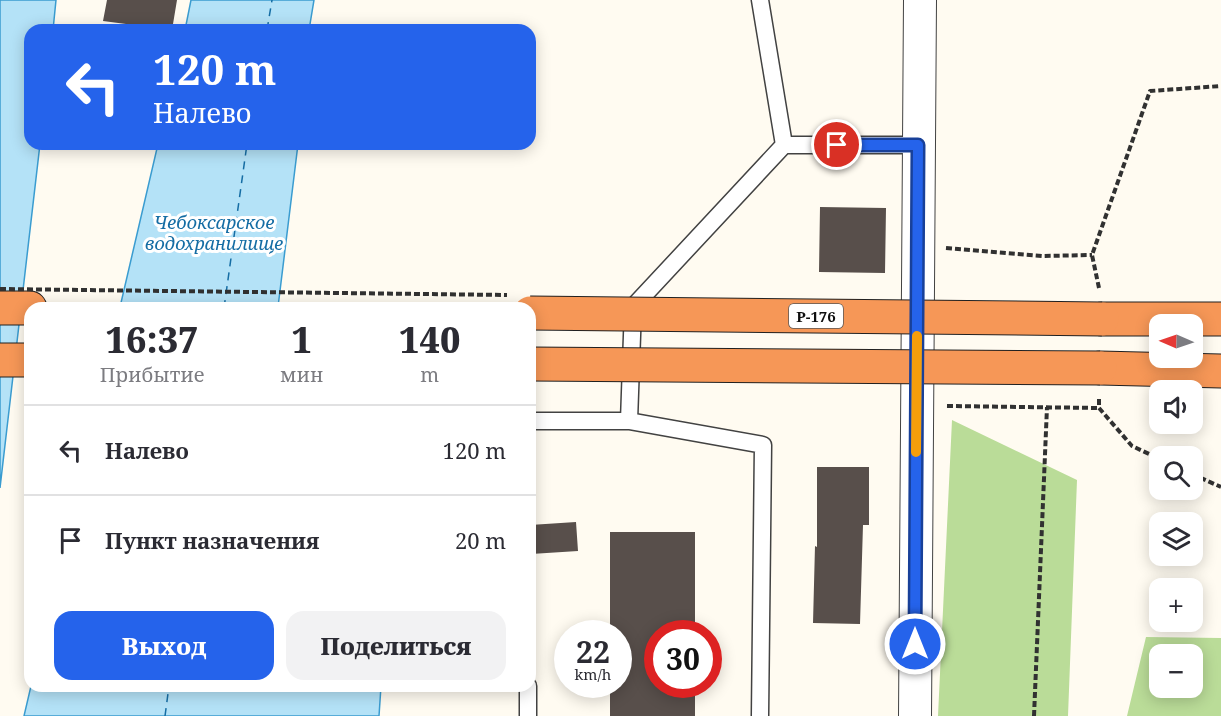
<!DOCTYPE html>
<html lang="ru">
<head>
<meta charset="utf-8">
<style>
  body { margin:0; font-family:"Noto Serif",serif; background:#f2f2f3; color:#2b2b33; height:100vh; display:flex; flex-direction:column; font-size:22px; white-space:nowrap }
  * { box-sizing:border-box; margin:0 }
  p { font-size:20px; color:#7c7c81 }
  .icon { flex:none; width:33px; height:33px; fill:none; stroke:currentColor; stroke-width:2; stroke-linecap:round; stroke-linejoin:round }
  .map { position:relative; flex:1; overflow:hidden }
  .side { position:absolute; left:24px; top:302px; width:512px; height:390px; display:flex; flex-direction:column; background:#fff; border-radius:18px; box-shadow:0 3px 15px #0003 }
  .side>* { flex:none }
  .hud { position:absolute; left:24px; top:24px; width:512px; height:126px; border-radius:18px; box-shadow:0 3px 15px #0003; background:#2563eb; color:#fff; overflow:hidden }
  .needle { width:39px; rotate:272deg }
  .fabs { position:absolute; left:1149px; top:314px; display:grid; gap:12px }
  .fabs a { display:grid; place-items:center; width:54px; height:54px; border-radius:12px; background:#fff; box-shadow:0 3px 15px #0003; font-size:30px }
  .speed { position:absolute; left:554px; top:620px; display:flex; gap:12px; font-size:30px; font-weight:700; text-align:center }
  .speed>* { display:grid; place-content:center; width:78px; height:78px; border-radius:50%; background:#fff; box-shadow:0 3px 15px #0003; line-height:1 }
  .speed small { font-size:15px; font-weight:400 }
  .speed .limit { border:9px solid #d22; background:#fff; color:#111 }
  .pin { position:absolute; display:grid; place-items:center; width:51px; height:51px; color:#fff; margin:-26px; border:3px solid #fff; border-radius:50%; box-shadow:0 2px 6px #0007 }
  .me { position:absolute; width:66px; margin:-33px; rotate:0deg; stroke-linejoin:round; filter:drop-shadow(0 0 4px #0008) }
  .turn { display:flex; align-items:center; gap:21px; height:126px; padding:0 30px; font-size:27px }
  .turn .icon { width:78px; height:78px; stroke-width:2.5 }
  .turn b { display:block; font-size:42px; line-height:51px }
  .eta { display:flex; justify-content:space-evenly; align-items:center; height:102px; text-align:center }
  .eta b { font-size:36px; font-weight:800; line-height:42px }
  .button { display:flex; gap:12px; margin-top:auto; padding:12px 30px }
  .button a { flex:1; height:69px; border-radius:18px; background:#2563eb; color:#fff; font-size:24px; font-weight:800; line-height:69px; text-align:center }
  .button a+a { background:#f2f2f3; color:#2b2b33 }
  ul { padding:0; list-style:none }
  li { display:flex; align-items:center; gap:18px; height:90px; padding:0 30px; border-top:2px solid #e1e1e2 }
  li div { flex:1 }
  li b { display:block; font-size:22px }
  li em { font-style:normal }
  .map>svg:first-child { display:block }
</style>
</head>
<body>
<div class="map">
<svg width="1221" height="716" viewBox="0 0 1221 716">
  <rect width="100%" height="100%" fill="#fffbf1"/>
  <path fill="#badc98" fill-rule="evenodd" d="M952,420L1077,480L1068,716H938Z
    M1146,637L1221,638V716H1127ZM1160,654H1192V687H1160Z"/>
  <path fill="#b4e2f7" stroke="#3a9cd0" stroke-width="1.5" d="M0,0H56L53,30H30V144H40L0,488Z
    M191,0H314L309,30H185Z
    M158,144H298L278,307H120Z
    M31,686H381L379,716H24Z"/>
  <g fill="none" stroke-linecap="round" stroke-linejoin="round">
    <path stroke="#156da4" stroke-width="1.5" stroke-dasharray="8 6" stroke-linecap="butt" d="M267,30L272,0
      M224,308L247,144
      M165,716L169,686"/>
  </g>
  <path fill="#584f4b" d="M107,0H177L172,30L103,21Z
    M820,207L886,208L885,273L819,272Z
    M817,467H869V525H863L860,624L813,623L815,546L817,547Z
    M576,522L578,551L531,554L530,525Z
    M610,532H695V633H657V684H695V716H610V684H618V633H610Z"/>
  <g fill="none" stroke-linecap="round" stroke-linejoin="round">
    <defs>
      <path id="lane" d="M784,145H919
        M530,421H629
        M528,686V716
        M760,716L763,445L629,421L633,307L784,145L760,0"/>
      <path id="street" d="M915,716L920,0"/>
      <path id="highway" d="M0,308H30
        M1102,319H1221
        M0,360H30
        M1100,368L1221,371"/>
    </defs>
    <use href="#lane" stroke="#424242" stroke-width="19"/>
    <use href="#street" stroke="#424242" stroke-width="34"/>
    <use href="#highway" stroke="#202020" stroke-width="35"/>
    <path stroke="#313131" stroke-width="4" stroke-dasharray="6 3" stroke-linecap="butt" d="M946,248L1043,256L1092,255
      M1099,288L1092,255L1150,91L1221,86
      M1099,399V408L1132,446L1160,459
      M947,406L1099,408
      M1192,474L1221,487
      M1034,716L1047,407"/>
    <use href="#lane" stroke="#fff" stroke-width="16"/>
    <use href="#street" stroke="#fff" stroke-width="32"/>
    <use href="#highway" stroke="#f69757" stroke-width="33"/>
    <defs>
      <path id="highway-bridge" d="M530,313L1102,319
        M530,364L1100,368"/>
    </defs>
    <use href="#highway-bridge" stroke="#202020" stroke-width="35" stroke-linecap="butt"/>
    <path stroke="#313131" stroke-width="4" stroke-dasharray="6 3" stroke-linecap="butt" d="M0,289L507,295"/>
    <use href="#highway-bridge" stroke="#f69757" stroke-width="33"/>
  </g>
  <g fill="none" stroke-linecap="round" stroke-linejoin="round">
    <defs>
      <path id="route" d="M837,145H918L915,644"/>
    </defs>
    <use href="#route" stroke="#184099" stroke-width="15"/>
    <use href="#route" stroke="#2563eb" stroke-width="10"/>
    <path stroke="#f59e0b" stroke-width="10" d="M916,452L917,336"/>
  </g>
  <g text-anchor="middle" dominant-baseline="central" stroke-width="6" stroke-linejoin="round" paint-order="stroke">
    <rect fill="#fff" stroke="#575757" stroke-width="1.5" x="789" y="304" width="54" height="24" rx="4.5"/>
    <g font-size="15" font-weight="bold" fill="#0f0f0f">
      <text x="816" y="316">Р-176</text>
    </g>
    <g font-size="18" font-style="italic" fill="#156da4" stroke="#fff">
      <text x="214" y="222">Чебоксарское<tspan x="214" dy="21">водохранилище</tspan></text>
    </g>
  </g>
</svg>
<div class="fabs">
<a><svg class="needle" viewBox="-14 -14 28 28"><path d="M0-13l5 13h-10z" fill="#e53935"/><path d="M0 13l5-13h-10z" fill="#7c7c81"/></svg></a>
<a><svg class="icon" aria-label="sound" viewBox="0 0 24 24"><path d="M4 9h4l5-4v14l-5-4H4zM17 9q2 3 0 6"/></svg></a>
<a><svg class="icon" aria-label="search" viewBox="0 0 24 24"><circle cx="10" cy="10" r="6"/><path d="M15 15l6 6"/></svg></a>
<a><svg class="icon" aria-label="layers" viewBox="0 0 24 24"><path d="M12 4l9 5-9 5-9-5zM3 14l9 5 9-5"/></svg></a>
<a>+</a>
<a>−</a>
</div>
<div class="speed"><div>22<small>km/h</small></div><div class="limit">30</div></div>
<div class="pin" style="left:837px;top:145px;background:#d93025"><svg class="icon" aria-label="arrive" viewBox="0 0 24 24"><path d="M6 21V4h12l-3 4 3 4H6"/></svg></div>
<svg class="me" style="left:915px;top:644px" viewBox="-20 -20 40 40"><circle r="17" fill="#2563eb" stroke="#fff" stroke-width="3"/><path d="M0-11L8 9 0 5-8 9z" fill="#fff"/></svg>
<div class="hud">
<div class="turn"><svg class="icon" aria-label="left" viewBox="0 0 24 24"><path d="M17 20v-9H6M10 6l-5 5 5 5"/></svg><div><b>120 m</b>Налево</div></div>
</div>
<section class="side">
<div class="eta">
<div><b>16:37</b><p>Прибытие</p></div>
<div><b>1</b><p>мин</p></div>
<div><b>140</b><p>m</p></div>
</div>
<ul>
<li><svg class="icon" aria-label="left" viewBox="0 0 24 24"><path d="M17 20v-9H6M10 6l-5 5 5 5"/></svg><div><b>Налево</b></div><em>120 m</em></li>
<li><svg class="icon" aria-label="arrive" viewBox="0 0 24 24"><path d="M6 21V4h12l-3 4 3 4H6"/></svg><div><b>Пункт назначения</b></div><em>20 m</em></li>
</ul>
<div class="button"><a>Выход</a><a>Поделиться</a></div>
</section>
</div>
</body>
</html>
